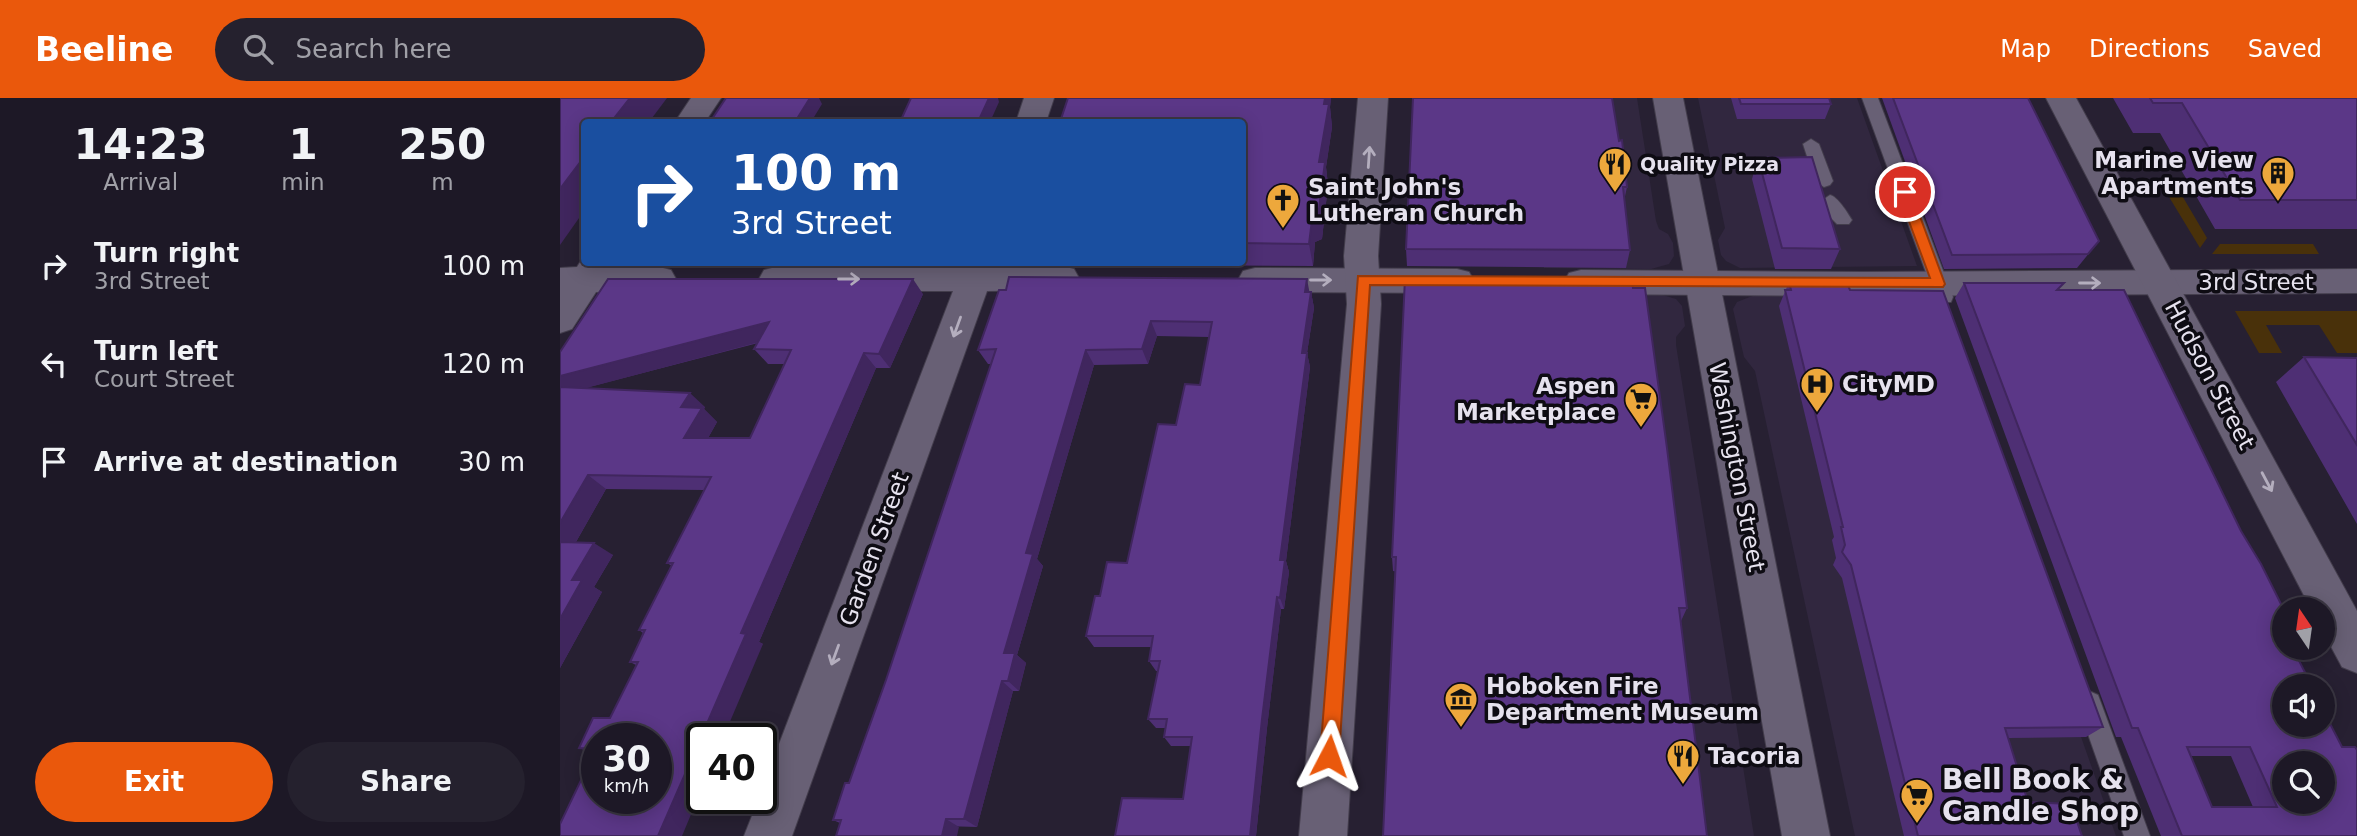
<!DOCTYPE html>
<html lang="en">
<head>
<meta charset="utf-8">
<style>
  body { margin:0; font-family:"DejaVu Sans",sans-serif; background:#25212e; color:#f1f3f6; height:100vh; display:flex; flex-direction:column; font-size:26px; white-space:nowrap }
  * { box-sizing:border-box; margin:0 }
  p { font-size:23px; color:#a0a0a7 }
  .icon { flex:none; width:38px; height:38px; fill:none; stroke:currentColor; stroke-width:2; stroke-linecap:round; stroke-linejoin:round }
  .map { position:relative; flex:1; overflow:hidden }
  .side { display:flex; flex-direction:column; background:#1d1826; width:560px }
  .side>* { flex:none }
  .banner { position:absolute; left:21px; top:21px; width:665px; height:147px; border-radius:7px; box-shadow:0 4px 18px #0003,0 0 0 2px #3b3743; background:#1a4fa0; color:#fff; overflow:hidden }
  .needle { width:46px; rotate:347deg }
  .tools { position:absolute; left:1712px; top:499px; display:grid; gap:14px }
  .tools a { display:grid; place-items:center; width:63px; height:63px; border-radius:50%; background:#1d1826; box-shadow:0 4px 18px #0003,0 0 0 2px #3b3743; font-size:35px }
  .speed { position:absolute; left:21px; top:625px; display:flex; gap:14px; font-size:35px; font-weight:700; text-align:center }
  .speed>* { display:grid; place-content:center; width:91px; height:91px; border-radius:50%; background:#1d1826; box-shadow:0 4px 18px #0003,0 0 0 2px #3b3743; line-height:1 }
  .speed small { font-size:18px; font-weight:400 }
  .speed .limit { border:4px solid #111; border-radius:10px; background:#fff; color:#111 }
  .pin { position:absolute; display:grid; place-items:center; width:60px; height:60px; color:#fff; margin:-30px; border:4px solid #fff; border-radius:50%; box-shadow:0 2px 7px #0007 }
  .me { position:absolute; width:77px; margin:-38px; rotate:4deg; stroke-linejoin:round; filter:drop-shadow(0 0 5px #0008) }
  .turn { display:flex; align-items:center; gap:24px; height:147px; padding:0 35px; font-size:32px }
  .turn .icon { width:91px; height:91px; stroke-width:2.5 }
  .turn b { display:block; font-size:49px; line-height:60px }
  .eta { display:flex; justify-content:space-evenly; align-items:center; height:119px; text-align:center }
  .eta b { font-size:42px; font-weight:700; line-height:49px }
  .action { display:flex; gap:14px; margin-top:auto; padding:14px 35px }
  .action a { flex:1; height:80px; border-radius:42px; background:#ea580c; color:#fff; font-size:28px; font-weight:700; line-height:80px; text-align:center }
  .action a+a { background:#25212e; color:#f1f3f6 }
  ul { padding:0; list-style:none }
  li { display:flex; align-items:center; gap:21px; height:98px; padding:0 35px }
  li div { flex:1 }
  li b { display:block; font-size:26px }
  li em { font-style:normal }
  header { display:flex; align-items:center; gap:42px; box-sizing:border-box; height:98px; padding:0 35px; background:#ea580c; color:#fff }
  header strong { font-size:33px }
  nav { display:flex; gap:38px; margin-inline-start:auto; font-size:24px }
  .search { width:490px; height:63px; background:#25212e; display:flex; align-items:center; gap:18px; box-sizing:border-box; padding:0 24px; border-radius:38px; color:#a0a0a7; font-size:26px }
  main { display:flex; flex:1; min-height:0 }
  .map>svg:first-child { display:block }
</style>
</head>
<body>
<header>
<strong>Beeline</strong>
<div class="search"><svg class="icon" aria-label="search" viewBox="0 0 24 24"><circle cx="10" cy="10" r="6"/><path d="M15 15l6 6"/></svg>Search here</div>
<nav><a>Map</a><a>Directions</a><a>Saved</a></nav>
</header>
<main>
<section class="side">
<div class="eta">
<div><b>14:23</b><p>Arrival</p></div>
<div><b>1</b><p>min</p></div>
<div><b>250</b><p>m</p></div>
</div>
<ul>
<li><svg class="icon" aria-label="right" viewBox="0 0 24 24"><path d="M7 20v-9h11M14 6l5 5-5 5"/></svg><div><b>Turn right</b><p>3rd Street</p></div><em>100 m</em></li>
<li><svg class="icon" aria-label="left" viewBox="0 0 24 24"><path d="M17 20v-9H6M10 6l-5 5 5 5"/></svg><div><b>Turn left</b><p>Court Street</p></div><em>120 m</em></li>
<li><svg class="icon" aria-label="arrive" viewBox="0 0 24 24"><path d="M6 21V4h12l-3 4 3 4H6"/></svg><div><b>Arrive at destination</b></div><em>30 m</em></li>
</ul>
<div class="action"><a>Exit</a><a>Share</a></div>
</section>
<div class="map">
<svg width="1797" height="738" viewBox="0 0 1797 738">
  <rect width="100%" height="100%" fill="#272032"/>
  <path fill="#31273f" d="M975,0H1077L1096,123L1099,131L1108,136L1113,145L1114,158L1109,166L1091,171L984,170Z
    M1138,0H1297L1357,168L1180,170L1166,163L1161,157L1158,142L1165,130Z
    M442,165H637L635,170H452Z
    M986,196H1099L1116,201L1122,208L1125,228L1116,239V247L1194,738H1015Z
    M1195,197H1365L1556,738H1295L1195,273L1184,259L1173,211L1177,204Z"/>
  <path fill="#49310a" d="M1603,89H1617L1647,140L1640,150Z
    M1660,146H1753L1759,156H1652Z
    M1675,213H1797V255H1777L1759,227H1706L1722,255H1699Z"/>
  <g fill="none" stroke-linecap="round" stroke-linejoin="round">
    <defs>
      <path id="lane" d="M1302,0H1318L1393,199L1391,204H1377L1375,199Z
        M1251,41L1259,46L1273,83L1270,87L1264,89L1255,83L1243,46Z
        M1270,97C1278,99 1287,114 1292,122L1289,126H1277L1268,117L1261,103Z
        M1529,593L1538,597L1541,605L1590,738H1564L1517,605L1520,597Z"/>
      <path id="street" d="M131,0H161L145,24H115Z
        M464,0H494L486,24H456Z
        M24,158V164H53L51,169H99L111,172L116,181L111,190L99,193L36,194L12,231L0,235V170L17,169Z
        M404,164H437L436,168H502L514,171L519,180L514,189L502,192L427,193L232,738H184L199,700H201V693L393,193H216L204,190L199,181L204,172L216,169L403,168Z
        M695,170L897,171L909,174L914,183L909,192L897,195L695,194L683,191L678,182L683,173Z
        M1797,171V195L1304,198L1021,196L1009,193L1004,184L1009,175L1021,172L1304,174Z"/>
      <path id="secondary" d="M798,0H828L818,158L821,206L787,738H739L787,206L784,158Z
        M1093,0H1123L1270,738H1222Z
        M1486,0H1516L1797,513V575L1782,569L1762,532V511H1751Z"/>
    </defs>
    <use href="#lane" stroke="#433d4c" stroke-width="2"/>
    <use href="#street" stroke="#433d4c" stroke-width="2"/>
    <use href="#secondary" stroke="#433d4c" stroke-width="2"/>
    <use href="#lane" fill="#686075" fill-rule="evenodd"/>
    <use href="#street" fill="#686075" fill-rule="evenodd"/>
    <use href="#secondary" fill="#686075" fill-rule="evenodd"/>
  </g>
  <path fill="#4e2f74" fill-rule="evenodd" d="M771,0L770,9L772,29L766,69L768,87L762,141L755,144L753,168L466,166V164H682V24Z
    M1171,0H1269L1271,6L1265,21H1177Z
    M1322,0H1468L1539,143L1517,170L1384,171Z
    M1553,0H1797V131H1655L1600,35H1573Z
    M1059,43L1067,89L1064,103L1070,152L1066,170L847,168L846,151Z
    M1198,60L1280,151L1271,171H1215L1192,81Z
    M81,164H375V165L83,166Z
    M1229,184L1290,192L1543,629L1526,639L1448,640L1468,704L1522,738H1344L1282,480L1273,467L1276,460L1272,442L1274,439L1219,208Z
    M1404,185L1498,192L1681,433L1744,553L1737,558L1797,738H1601L1561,639H1556L1395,200ZM1630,658H1671L1693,709H1652Z
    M1073,190L1127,510L1121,523L833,473L832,459Z
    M751,194L754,210L747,255L750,269L726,463L729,474L724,511H721L707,630L696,738H555L623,701L631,648H611L604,639L606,630H596L588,621L598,573H596L589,563L591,549H534L526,538L540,498L567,465L616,327L640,287L649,239L597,238L588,266L534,267L477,461L483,468L457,557L466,565L459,593H453L417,729L280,725L273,722L289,685L326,582L431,266H428L418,252Z
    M363,196L330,270H316L199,544L203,546L34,656L19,650L50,620L76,567L70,564L83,535L79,532L112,468L107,465L144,392L46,391L16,444L53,457L34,489L42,494L0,570V278ZM198,245L194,251L208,266H225L190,340H148L157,324L144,311L145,309L25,290Z
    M1744,259L1797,260V426L1716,284Z"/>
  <path fill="#40265e" d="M70,0H107L89,24H51Z
    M250,0H259L262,6L251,24H235Z
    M429,0H438L439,4L430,24H418Z
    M765,0H771L770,9L772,29L766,69L768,87L762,141L755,144L753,168L749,146L759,64Z
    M24,59V113L0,147V91Z
    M353,181L363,196L330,270L319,256Z
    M747,181L750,197L745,194Z
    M751,194L754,210L747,255L750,269L726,463L729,474L724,511L720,500V462L742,255Z
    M591,223L597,238L588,266L582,251Z
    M209,224L222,238L0,297V278Z
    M526,252L534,267L477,461L483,468L457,557L466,565L459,593L448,583L444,555L466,455Z
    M304,255L316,270L199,544L203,546L163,640H142V690L122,738H98L181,535Z
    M130,295L145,309L144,311L157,324L140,354L124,340L121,309Z
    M28,377L46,391L9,456L0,451V425Z
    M34,445L53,457L34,489L42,494L0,570V521L12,482Z
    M717,499L721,511L707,630L696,738H690L702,621Z
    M442,583L453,593L417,729L404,721Z
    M386,721L399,729L397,738H382Z"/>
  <path fill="#5b3787" stroke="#40265e" stroke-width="2" fill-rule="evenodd" d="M0,0H70L51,24H24V59L0,91Z
    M166,0H250L235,24H150Z
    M351,0H429L418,24H340Z
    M508,0H765L764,6H769L759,64H765L758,119L752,122L749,146L682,145V24H500Z
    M853,0H1052L1059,43L1062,42L1067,89H1063L1070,152L846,151Z
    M1179,0H1269L1271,6H1181Z
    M1333,0H1468L1539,143L1528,156L1392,157Z
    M1590,0H1797V102H1680L1622,5H1593Z
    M1252,59L1280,151L1222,150L1198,60Z
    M449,179L747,181L745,194H751L742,255H747L720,462H725L720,500L717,499L702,621L690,738H555L562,700L623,701L632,639H604L607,621H588L600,563H589L593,538H526L535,498H540L547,464L567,465L598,326L616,327L625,286L640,287L652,224L591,223L582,251L526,252L466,455L473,456L444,555H455L448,583H442L404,721H386L382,738H276L281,722H273L285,685H289L326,582L436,251L418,252L439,192H446Z
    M845,180L1072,181L1073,190H1085L1107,350L1127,510H1119L1147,738H823L836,459H832Z
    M48,181H353L319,256L304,255L181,535L186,536L98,738H0V726L36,651L19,650L33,620H50L78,564H70L85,532H79L113,465H107L151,379L28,377L0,425V289L130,295L121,309L142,310L124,340H190L231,252L194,251L209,224L0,278V254ZM37,640H96V700H37Z
    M1229,184L1287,185L1290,192L1383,193L1543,629L1445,630L1468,704L1511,706L1522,738H1358L1291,467L1282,454L1285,447L1281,429H1283L1225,192H1231Z
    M1404,185H1504L1497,192H1564L1681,433L1701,466L1724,512V550H1742L1744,553H1734L1752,588H1724V626H1762V610L1782,649H1795L1797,652V738H1622L1578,630H1572ZM1627,649H1690L1717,709H1652ZM1724,665H1762V704H1724Z
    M1744,259L1797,260V347Z
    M0,444L34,445L12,482H22L0,521Z"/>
  <defs><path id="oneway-shaft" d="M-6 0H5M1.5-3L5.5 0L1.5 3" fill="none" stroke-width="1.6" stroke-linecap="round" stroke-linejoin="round" transform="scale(1.75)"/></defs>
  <g stroke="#b4aebe">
    <use href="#oneway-shaft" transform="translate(809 59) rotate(-86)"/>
    <use href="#oneway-shaft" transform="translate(289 181)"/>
    <use href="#oneway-shaft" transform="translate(761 182)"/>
    <use href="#oneway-shaft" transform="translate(1530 185)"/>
    <use href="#oneway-shaft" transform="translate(397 229) rotate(110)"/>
    <use href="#oneway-shaft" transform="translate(1707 384) rotate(62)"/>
    <use href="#oneway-shaft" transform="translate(275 557) rotate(110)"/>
  </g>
  <path fill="#ea580c" stroke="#983908" stroke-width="2" d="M1345,89L1351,94L1385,186L1383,189L810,187L779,658L776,665L769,668L763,665L760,658L798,178L1370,180L1338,94Z"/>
  <defs>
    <symbol id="restaurant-pin" viewBox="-11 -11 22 30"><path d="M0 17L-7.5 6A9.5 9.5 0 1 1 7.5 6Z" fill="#eda83c" stroke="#0e0c13"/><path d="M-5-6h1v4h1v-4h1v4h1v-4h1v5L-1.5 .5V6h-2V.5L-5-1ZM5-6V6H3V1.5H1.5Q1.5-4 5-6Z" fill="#111"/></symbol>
    <symbol id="building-pin" viewBox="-11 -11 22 30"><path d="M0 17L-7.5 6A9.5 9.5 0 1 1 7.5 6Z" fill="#eda83c" stroke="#0e0c13"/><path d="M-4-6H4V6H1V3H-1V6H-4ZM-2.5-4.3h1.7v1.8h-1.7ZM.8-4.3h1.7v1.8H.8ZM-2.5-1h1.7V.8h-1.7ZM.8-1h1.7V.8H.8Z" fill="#111"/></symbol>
    <symbol id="church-pin" viewBox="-11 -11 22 30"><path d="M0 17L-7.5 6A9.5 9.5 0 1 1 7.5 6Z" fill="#eda83c" stroke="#0e0c13"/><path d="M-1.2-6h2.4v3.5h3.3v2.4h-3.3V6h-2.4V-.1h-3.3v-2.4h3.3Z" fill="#111"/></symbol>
    <symbol id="hospital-pin" viewBox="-11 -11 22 30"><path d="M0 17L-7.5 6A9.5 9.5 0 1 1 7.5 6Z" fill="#eda83c" stroke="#0e0c13"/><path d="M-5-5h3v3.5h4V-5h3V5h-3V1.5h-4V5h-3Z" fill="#111"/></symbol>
    <symbol id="supermarket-pin" viewBox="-11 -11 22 30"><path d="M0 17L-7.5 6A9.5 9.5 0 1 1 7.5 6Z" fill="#eda83c" stroke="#0e0c13"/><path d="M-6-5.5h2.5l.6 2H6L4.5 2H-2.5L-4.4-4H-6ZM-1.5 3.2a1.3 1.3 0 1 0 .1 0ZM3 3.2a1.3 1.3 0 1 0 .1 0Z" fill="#111"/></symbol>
    <symbol id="museum-pin" viewBox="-11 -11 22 30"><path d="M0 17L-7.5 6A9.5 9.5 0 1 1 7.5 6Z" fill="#eda83c" stroke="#0e0c13"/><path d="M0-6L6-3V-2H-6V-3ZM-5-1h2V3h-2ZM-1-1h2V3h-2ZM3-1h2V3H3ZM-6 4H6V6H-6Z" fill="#111"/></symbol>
  </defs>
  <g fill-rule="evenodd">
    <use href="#restaurant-pin" x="1036" y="47" width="38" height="52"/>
    <use href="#building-pin" x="1699" y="56" width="38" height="52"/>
    <use href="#church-pin" x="704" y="83" width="38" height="52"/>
    <use href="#hospital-pin" x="1238" y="267" width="38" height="52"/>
    <use href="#supermarket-pin" x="1062" y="282" width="38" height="52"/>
    <use href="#museum-pin" x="882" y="582" width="38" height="52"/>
    <use href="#restaurant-pin" x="1104" y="639" width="38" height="52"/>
    <use href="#supermarket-pin" x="1338" y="678" width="38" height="52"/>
  </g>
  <g text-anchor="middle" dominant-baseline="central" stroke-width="7" stroke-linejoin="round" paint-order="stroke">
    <g font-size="19" font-weight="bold" fill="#e6e2ee" stroke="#0e0c13" text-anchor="start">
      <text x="1080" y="66">Quality Pizza</text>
    </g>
    <g font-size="23" font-weight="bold" fill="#e6e2ee" stroke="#0e0c13" text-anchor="start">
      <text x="1694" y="62" text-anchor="end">Marine View<tspan x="1694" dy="26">Apartments</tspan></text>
      <text x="748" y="89">Saint John's<tspan x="748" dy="26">Lutheran Church</tspan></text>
      <text x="1282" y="286">CityMD</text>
      <text x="1056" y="288" text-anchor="end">Aspen<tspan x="1056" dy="26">Marketplace</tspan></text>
      <text x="926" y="588">Hoboken Fire<tspan x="926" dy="26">Department Museum</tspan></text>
      <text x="1148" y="658">Tacoria</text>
    </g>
    <g font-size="23" fill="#e6e2ee" stroke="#0e0c13">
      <text x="1696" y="184">3rd Street</text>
      <text transform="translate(1650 277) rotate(62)">Hudson Street</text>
      <text transform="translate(1177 369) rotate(79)">Washington Street</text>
      <text transform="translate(314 451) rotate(-70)">Garden Street</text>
    </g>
    <g font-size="28" font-weight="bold" fill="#e6e2ee" stroke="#0e0c13" text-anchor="start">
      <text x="1382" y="681">Bell Book &amp;<tspan x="1382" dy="32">Candle Shop</tspan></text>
    </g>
  </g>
</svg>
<div class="tools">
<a><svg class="needle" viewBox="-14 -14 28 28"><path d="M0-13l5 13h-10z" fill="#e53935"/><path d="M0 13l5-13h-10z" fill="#a0a0a7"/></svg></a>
<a><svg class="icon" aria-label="sound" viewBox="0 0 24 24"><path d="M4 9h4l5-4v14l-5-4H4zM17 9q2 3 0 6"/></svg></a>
<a><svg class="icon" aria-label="search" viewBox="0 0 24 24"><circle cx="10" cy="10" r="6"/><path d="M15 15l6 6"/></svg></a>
</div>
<div class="speed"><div>30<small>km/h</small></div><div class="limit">40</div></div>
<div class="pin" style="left:1345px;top:94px;background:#d93025"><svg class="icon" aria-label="arrive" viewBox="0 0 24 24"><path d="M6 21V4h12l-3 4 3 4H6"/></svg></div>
<svg class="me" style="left:769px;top:658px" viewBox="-20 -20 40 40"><path d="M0-17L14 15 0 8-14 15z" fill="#ea580c" stroke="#fff" stroke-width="4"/></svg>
<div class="banner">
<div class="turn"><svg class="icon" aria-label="right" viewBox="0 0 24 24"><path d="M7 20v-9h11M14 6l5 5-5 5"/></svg><div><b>100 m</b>3rd Street</div></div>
</div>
</div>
</main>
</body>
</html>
